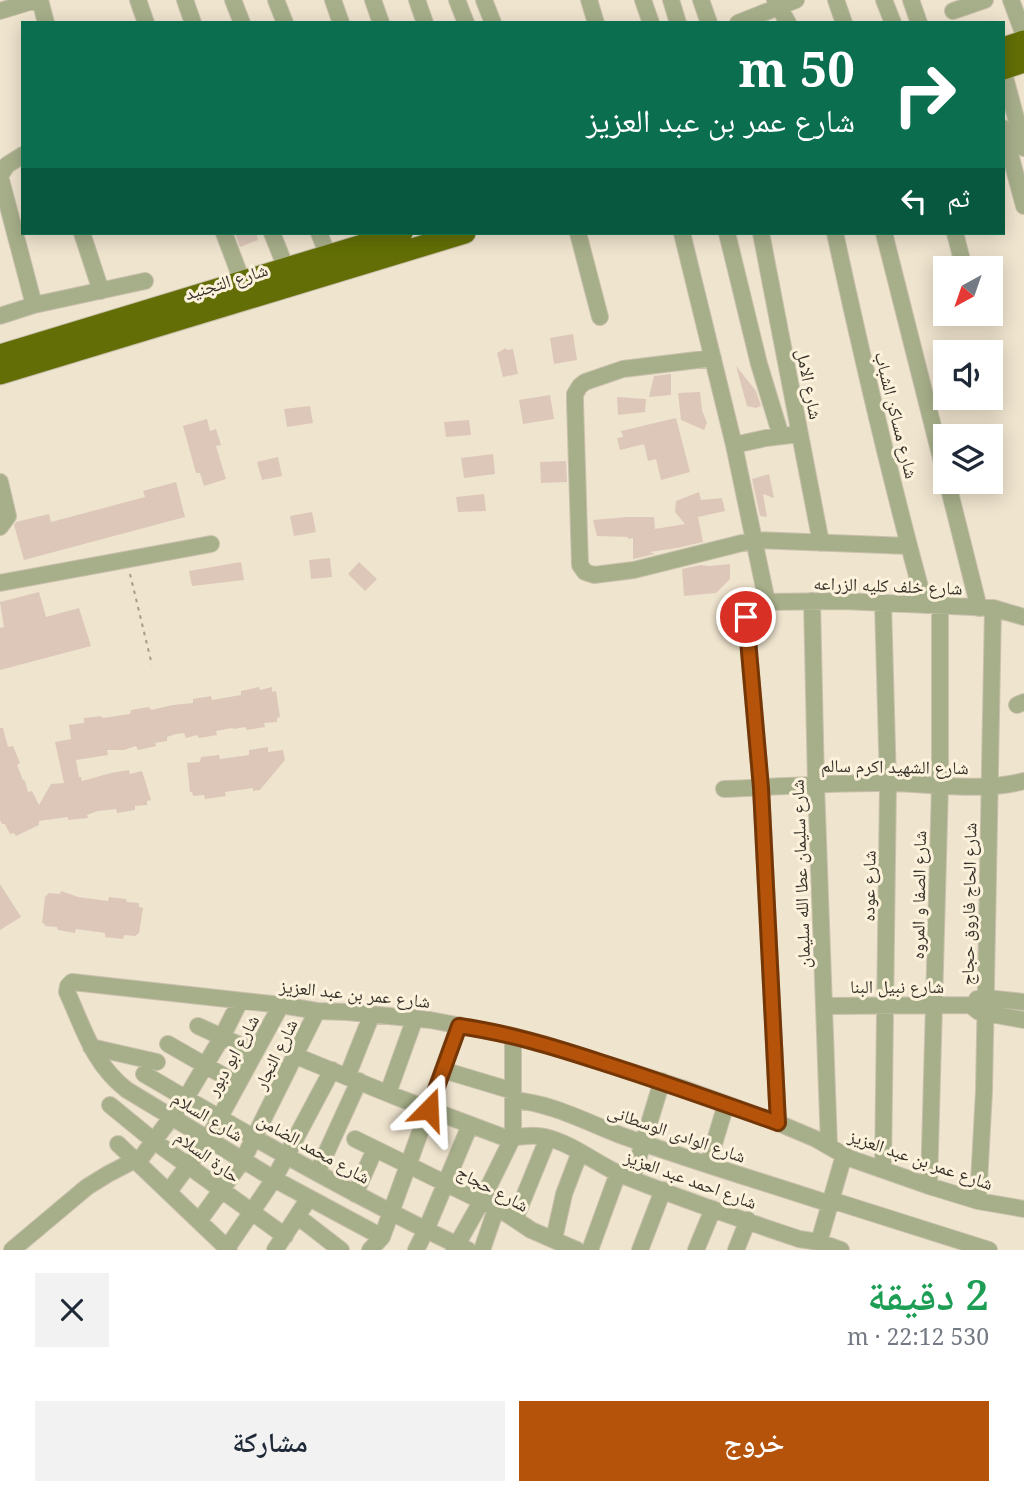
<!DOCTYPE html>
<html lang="ar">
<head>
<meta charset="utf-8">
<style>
  body { margin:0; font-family:"Noto Serif","Noto Naskh Arabic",serif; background:#f2f2f3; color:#1f2937; direction:rtl; height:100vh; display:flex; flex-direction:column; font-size:26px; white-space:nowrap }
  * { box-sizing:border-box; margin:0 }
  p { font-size:23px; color:#747a83 }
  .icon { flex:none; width:38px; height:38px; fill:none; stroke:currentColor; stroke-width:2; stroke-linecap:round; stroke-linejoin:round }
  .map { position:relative; height:1250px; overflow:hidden; direction:ltr }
  .details { display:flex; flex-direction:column; background:#fff; flex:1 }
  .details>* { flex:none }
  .top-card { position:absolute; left:21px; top:21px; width:984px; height:214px; border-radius:0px; box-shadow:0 4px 18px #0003; direction:rtl; background:#0b6e4f; color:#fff; overflow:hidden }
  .needle { width:46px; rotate:220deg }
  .fabs { position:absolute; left:933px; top:256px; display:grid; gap:14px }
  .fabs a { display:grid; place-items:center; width:70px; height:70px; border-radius:0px; background:#fff; box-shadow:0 4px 18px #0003; font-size:35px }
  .pin { position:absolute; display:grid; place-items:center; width:60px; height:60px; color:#fff; margin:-30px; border:4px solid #fff; border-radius:50%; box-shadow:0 2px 7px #0007 }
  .me { position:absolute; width:77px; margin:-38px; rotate:21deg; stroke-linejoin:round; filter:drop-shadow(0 0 5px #0008) }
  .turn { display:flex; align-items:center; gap:24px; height:147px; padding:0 35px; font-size:32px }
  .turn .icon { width:91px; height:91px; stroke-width:2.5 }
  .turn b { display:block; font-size:49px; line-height:60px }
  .then { display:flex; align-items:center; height:66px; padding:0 35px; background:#0003; gap:14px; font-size:26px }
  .round { display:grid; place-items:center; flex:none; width:74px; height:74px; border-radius:0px; background:#f2f2f3 }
  .overview { display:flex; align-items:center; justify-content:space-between; height:119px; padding:0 35px }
  h1 { font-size:42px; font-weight:600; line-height:52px; color:#1e9e55 }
  .primary-button { display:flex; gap:14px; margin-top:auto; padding:14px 35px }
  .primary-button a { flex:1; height:80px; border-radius:0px; background:#b45309; color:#fff; font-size:28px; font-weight:600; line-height:80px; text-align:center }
  .primary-button a+a { background:#f2f2f3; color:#1f2937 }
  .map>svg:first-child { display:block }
</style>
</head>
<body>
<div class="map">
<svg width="1024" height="1250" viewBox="0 0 1024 1250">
  <rect width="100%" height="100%" fill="#efe4ce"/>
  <path fill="#ddc7b9" d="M235,233H256L258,240L240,247Z
    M573,334L577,360L554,364L550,338Z
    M506,348L507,350L513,349L518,374L503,377L497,353Z
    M736,366L756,391L761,406L756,408L747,406Z
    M671,374V395L649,397L654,376Z
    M700,392L702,410L707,423L704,430L681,420L678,393Z
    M550,395L554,419L523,424L519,400Z
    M617,397L646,399L645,412L618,415Z
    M310,406L313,423L287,427L284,409Z
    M676,418L690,472L661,480L656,459L648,461L644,444L620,450L617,438L623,437L621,431Z
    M207,419L210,431L216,429L221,445L216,446L226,479L204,486L200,473H196L183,426Z
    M469,420L471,435L446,437L444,422Z
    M493,454L495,474L464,478L461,458Z
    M278,457L282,476L262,480L257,462Z
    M566,461L567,482L541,483L540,462Z
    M769,474L774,498L763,494L767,517L760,516L752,479Z
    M176,482L185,517L24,560L14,525L16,522L49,514L51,522L145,497L143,491Z
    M699,492L701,500L722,498L725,511L698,517L703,542L677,548L650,552L655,554L633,559V538L628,539V537L597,536L593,520L627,517H654L655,529L685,524L675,512L676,501Z
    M484,494L486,511L458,512L456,497Z
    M312,512L316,532L294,536L290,516Z
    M330,558L332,577L311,579L309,560Z
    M241,562L244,580L192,586L189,571Z
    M359,562L377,579L365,591L348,574Z
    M730,564V579L716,593L684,596L682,569L701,565L709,566Z
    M39,592L46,617L79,608L91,646L0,670V628L4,627L0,602Z
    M259,687L260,690L272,687V692L276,691L280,717L277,718V722L264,723L265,727L247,730L245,727L234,729L232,728L216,731L217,735L199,738L197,735L186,738L184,733L176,734L167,737V741L155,743L156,746L138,750L136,746L124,750H107L108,755L76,760L79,777H81L82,781L111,773L129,770L130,774L142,771L151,800L147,801V805L135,806V810L117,813L116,809L98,811L87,815L88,818L68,820V817L39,821V825L16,836L14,833L10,834L5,824H2L0,820V728H3L8,747L13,746L20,763L17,765L23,780L25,781L28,792L32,791L39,805L51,784L64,783L55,742L71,739L69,725L84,723V718L101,716L103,718L130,714L131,710L149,707L151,710L173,705L193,703V699L211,696L212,700L241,695V691Z
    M268,747V752L283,750L285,760L260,790L253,791V788L225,792L226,796L205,799L204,795L193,796L192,792H190L187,763L200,762L201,757L219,755L220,759L249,755V750Z
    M0,884L21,917L0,930Z
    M61,891L78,897L108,901L109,897L126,899L127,902L139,903V907L143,908L139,933L135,936L124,935L123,939L105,937V933L76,929L75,933L58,930L57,927L45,926V924L42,923L45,897L49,893L60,894Z"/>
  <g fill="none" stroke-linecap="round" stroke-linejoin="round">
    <defs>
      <path id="minor" d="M40,0L46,23
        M138,0L146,23
        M185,0L193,23
        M233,0L242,23
        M276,0L285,23
        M333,0L341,23
        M373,0L381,23
        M417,0L425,23
        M457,0L466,23
        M484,0L493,23
        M589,0L596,23
        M643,0L651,23
        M671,0L678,23
        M701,0L709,23
        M775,0L788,23
        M836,0L844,23
        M884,0L893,23
        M911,0L919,23
        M1011,0L1024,35
        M0,11L36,0
        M953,11L985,0
        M738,23L796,0
        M1003,70L1024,148
        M1003,128L1024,206
        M23,155L7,165L0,176L34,305
        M82,233L101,291
        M224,233L242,281
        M272,233L286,268
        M319,233L328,255
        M578,233L600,317
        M682,233L734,445L767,602
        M727,233L759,364L781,436
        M761,233L821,543
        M835,233C862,357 891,482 925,605
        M884,233L945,474
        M955,233L964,268
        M0,316L34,305L145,281
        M713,358L623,369L585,382L580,386L575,394V402L580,565L585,572L594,575L634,570L754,540L909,546
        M734,445L766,438L791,435
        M947,481L979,608
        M0,482L8,516L0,527
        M0,583L211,544
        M812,601L816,784L829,1146
        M883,603L888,783L883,1169
        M1017,705L1024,702
        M724,789C779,787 835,782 890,783C932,784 984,792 1024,781
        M977,999L986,998L1024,1002
        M825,1006L970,1005L979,1012L1024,1020
        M198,1026L255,1052
        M168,1044L238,1084
        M91,1047L157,1062
        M296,1056L394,1096L503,1137C517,1139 530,1133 545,1137C574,1144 596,1164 622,1175C680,1199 740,1219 799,1239L819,1242L841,1250
        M443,1070L513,1091
        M144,1074C250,1136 357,1198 468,1250
        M347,1077L372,1014
        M388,1093L415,1018
        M513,1100C551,1103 584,1121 620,1135C689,1160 760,1181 830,1204
        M110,1105L154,1141L285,1236
        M778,1123L761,788L746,617C746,609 749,604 757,602L843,601L993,608L1024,617
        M355,1139L504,1212L531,1230L577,1250
        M118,1144L229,1250
        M138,1162L186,1098L222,1037L240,1001
        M708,1164L726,1104
        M317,1173L359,1081
        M632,1179L662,1081
        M929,1186L940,785V606
        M169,1191L208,1139L281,1005
        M355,1194L375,1149
        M831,1200L989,1250
        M978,1201L984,1091L993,608
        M297,1216L341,1250
        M515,1219L548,1138
        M199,1221L243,1160L317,1011
        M382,1237L274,1179L127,1090C93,1064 84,1029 67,992L68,986L72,982L281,1005L317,1011L347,1012L430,1020L508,1035L547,1045L682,1088L778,1123L816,1139L849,1158L929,1186L978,1201L1024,1209
        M554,1239L564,1194L580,1152
        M819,1242L844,1155
        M227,1248L274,1179L332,1070
        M12,1250L87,1187L108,1174L135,1160
        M275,1250L309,1198
        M370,1250L382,1237L459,1025
        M416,1250L426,1230L470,1125
        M454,1250L481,1202L513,1137V1036
        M482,1250L496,1209
        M590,1250L618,1173
        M640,1250L663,1190
        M696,1250L713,1209
        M736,1250L748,1220"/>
      <path id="highway" d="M1003,48L1024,41
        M1003,69L1024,62
        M0,355L402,233
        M0,374L465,233"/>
    </defs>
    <use href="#minor" stroke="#cac1ad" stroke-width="18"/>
    <use href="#highway" stroke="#cac1ad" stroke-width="23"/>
    <path stroke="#a49c8c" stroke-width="2" stroke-dasharray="3.5 5" stroke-linecap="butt" d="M130,574L152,665"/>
    <use href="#minor" stroke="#a7af8a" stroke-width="16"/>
    <use href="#highway" stroke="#636f06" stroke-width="21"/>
  </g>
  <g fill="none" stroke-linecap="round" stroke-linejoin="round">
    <defs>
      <path id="route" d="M429,1109L459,1026C508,1033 554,1047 600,1062C660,1081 719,1102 778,1123L761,788L746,617"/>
    </defs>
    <use href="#route" stroke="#753606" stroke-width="18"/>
    <use href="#route" stroke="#b45309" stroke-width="12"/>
  </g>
  <g text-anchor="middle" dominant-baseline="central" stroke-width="6" stroke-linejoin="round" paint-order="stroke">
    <g font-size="18" fill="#37332b" stroke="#fcf1db">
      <text transform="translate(226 281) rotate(-17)">شارع التجنيد</text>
      <text transform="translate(810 384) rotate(79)">شارع الامل</text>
      <text transform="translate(897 415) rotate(76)">شارع مساكن الشباب</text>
      <text transform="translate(888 585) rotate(2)">شارع خلف كليه الزراعه</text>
      <text transform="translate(895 766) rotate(1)">شارع الشهيد اكرم سالم</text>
      <text transform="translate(800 874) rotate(-92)">شارع سليمان عطا الله سليمان</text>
      <text transform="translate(868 886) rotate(-89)">شارع عوده</text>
      <text transform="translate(918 895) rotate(-89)">شارع الصفا و المروه</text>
      <text transform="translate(968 904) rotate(-89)">شارع الحاج فاروق حجاج</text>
      <text x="897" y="986">شارع نبيل البنا</text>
      <text transform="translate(355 993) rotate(6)">شارع عمر بن عبد العزيز</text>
      <text transform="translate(275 1054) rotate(-64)">شارع النجار</text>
      <text transform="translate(232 1055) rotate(-61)">شارع ابو دبور</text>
      <text transform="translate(208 1116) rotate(31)">شارع السلام</text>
      <text transform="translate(677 1133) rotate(19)">شارع الوادى الوسطانى</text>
      <text transform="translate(314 1148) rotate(29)">شارع محمد الضامن</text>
      <text transform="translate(208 1156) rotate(36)">حارة السلام</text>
      <text transform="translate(921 1159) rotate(19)">شارع عمر بن عبد العزيز</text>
      <text transform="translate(691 1179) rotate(20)">شارع احمد عبد العزيز</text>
      <text transform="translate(493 1188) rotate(28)">شارع حجاج</text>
    </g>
  </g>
</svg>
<div class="fabs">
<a><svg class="needle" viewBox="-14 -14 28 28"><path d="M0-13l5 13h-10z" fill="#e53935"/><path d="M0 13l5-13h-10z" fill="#747a83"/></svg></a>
<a><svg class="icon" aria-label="sound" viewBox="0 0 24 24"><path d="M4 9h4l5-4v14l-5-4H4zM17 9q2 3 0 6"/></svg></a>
<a><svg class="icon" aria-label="layers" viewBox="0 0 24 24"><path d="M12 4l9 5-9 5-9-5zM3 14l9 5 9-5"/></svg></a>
</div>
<div class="pin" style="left:746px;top:617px;background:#d93025"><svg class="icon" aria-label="arrive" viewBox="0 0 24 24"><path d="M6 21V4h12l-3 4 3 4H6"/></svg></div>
<svg class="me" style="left:429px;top:1109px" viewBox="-20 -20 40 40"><path d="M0-17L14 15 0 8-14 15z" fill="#b45309" stroke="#fff" stroke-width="4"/></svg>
<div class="top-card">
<div class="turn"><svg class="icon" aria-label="right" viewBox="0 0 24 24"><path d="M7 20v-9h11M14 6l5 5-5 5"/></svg><div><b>50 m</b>شارع عمر بن عبد العزيز</div></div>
<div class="then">ثم<svg class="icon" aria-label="left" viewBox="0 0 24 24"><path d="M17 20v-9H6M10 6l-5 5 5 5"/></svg></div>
</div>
</div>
<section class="details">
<div class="overview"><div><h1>2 دقيقة</h1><p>530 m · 22:12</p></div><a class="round"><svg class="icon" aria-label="close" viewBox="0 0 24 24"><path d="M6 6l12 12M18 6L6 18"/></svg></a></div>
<div class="primary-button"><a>خروج</a><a>مشاركة</a></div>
</section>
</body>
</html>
